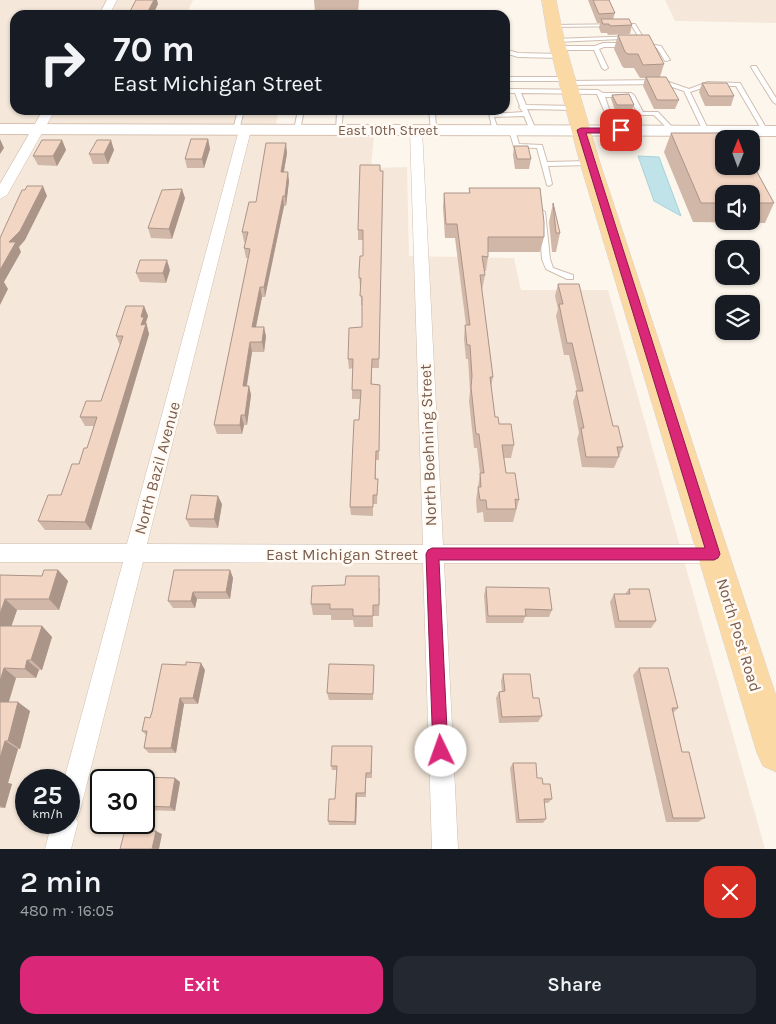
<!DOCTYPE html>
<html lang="en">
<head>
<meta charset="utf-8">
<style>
  body { margin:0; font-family:Karla,sans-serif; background:#242831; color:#f1f3f6; height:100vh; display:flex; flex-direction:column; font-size:19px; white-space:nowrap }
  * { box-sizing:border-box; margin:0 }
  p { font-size:16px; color:#9ea1a6 }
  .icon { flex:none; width:28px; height:28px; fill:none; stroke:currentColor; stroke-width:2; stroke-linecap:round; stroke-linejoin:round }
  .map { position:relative; height:849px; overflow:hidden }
  .drawer { display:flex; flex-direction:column; background:#171b24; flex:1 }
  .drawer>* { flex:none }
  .hud { position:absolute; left:10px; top:10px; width:500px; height:105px; border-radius:15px; box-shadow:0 1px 4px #0004; background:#171b24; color:#f1f3f6; overflow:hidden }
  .needle { width:32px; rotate:1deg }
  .tools { position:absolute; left:715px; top:130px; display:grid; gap:10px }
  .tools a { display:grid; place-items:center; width:45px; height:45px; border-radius:10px; background:#171b24; box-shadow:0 1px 4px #0004; font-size:25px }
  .speed { position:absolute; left:15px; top:769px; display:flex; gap:10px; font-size:25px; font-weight:700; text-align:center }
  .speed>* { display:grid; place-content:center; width:65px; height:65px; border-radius:50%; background:#171b24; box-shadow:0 1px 4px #0004; line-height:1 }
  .speed small { font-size:12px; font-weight:400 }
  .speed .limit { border:2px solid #111; border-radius:8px; background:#fff; color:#111 }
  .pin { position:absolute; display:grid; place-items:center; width:42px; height:42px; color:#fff; margin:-21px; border-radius:10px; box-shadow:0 2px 8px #0006 }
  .me { position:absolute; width:55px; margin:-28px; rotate:357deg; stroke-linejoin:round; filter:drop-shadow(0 0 4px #0008) }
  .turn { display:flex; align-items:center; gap:18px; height:105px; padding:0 20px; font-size:22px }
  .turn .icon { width:65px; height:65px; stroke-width:2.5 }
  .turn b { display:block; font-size:35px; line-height:42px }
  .round { display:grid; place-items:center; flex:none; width:52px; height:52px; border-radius:15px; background:#242831 }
  .head { display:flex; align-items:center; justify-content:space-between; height:85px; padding:0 20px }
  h1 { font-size:30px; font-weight:600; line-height:38px }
  .cta { display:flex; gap:10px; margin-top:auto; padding:10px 20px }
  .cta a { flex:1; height:58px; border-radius:15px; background:#db2777; color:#fff; font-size:20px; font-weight:600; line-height:58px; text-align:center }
  .cta a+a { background:#242831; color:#f1f3f6 }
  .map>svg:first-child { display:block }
</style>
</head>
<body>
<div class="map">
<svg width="776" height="849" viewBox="0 0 776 849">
  <rect width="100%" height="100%" fill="#fdf6ec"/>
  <path fill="#f5e8da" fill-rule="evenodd" d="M0,0H193L186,15H15V110H279L276,124L0,123Z
    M665,0H776V23L675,21Z
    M0,134L374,135L371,168L407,167L409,256L514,258L521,290H608L765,849H0ZM26,780H69V822H26ZM101,780H144V822H101Z"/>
  <path fill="#bfe3e8" stroke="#a5d3da" d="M638,156L659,157L681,216L654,201Z"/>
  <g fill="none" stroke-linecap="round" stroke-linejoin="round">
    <defs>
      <path id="service" d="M633,24H635L643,37V38L556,42L553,40L554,39L638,36L632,26L553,27L551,26L553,25Z
        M603,43H627L630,45L627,47H604L599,49L608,68L605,70L602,68L594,50H558L555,48L558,46H595Z
        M642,43L661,46L670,60L665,61L657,48L640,46V44Z
        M505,49L518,53L560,54L563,56L560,58L518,57L505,53Z
        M752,66H756L776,98V104L773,102L751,67Z
        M505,77H566L569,79L566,81H505Z
        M663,80L689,89L708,82L740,83L768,131L763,132L736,86H708L690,92L709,131L706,133L703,131L684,91L663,84L568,85L565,83L568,81Z
        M505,89L598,90L603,93H631L634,95L643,112H658L675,130L670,131L654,115H606L597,94L521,93L526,105L575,106L578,108L575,110L527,109L536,130L533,132L530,130L524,116L494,117L498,130L493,131L489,114L523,112L519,107L520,106L515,93H505ZM605,97H629L637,112H610Z
        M238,110H244L239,130L236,132L233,130Z
        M298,110H304L300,130L297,132L294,130Z
        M334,110H341L343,112L341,131L336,130L337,113Z
        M429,110H435L436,131L431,130Z
        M510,129L515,130L519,144L542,145L547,162L590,161L593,163L590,165L548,166L552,184L549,186L547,185L537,148L514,147L509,130Z
        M542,210L545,212L550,259L553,268L573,275V279H567L546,269L542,259L539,212Z"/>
      <path id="minor" d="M107,0H117L109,15H99Z
        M43,110H55L7,195L0,199V184Z
        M245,126L251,130L147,544L423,545L410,130L416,126L422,130L443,545H714L721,548L724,554L721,560L714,563H444L458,849H432L423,563L143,562L81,807L78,816L75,817L78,822L71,849H45L52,822H69V780H64L123,562H0V544H127L239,130Z"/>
      <path id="secondary" d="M0,124L776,126V136L0,134Z"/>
      <path id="primary" d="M542,0H556L565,44L600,163L776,696V772L763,766L757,753L580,163L549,44Z"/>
    </defs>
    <use href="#service" stroke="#d1beb0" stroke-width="2"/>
    <use href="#minor" stroke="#d1beb0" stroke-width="1"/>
    <use href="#secondary" stroke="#d6c0b0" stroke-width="2"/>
    <use href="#primary" stroke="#dad1cd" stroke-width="1"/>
    <use href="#service" fill="#fff" fill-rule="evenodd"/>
    <use href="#minor" fill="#fff" fill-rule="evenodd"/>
    <use href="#secondary" fill="#fff" fill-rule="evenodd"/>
    <use href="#primary" fill="#fbd9a5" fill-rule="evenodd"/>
  </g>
  <path fill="#d1b7a8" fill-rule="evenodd" d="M314,0H359L358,13H315Z
    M588,0H609L615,13L613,19L632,25L630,34L608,35L607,33H601L599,28L600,23H597Z
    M618,35L664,64L660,77L679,100L675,109H654L643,86L645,78H640L634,68H624L622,66L614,49Z
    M505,46L508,59L506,73H505Z
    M702,83L734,96L731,106H705L699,92Z
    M612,95L634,105L632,110H615L611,99Z
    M671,133L774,203L765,223L693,222L664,152ZM724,194H751V221H724Z
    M208,139L210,149L204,168H187L185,159Z
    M62,140L66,150L57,166L38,165L33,156Z
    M514,146L531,159L529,169H515L513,155Z
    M114,150L108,164H93L89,154Z
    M287,153L284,172L289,181L286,206H284L265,297H262L256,327L266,336L264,352H252L247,386H249L251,395L247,425H244L242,434H217L214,425L248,258H246L244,248L245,242H244L242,232L256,202Z
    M380,171L383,181L379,368H372V384L380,385L379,460H376V479H378L377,504H373V516L351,515L350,507L359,420L360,399H352V390L353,368L349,369L348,359L362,327V305H361V288H360L359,272L363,256V240H358V230Z
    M469,188L544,237L540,252H488V257L486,271H484L485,275L482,290L493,377L491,387L495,417L499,424L514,445L511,458H504L506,473L519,500L513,522H484L483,512L477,513L476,500L480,474L477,448H474L469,401L470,390L468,359H466L464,339L465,325H466L455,238H445L443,207L444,193H469Z
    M185,198L172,239L151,238L148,228Z
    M553,203L560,233L556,252H552L549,222Z
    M170,270L166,283L140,282L136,273Z
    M558,284L613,426L623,447L614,468L582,467L577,439L579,433L573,402L577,391L569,355H564L556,316L558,309L555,296Z
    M144,306L148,316L146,322L149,334L91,530H45L38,521L61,495L87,448L94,426H85L80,417L101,401L120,345L116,336Z
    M222,504L218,528L190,527L186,519Z
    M58,570L68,581L59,610H17L11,626H42L52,637L42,670H39L36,678H16L9,702L30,711L20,749H18L8,783L12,784L5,808H0V809V575L42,576Z
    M230,570L233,578L230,599H197L195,608H173L168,601Z
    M486,587L552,610L549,617H525L523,623H486L484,595Z
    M380,588L379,616H373V627H354L353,620H331V615H313L311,604Z
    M629,589L656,621L651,628H615L610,602L614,594H625Z
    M374,665L373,700H329L327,693Z
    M639,668L678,708L673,713L682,752L705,818L698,822H666L633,675Z
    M205,670L198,704H184L176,753H149L144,748L146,735L142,731L150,718L152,712Z
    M503,674L533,698L542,716L538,722L499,723L496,698L499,692H502L501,681Z
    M372,746V778H366V797H357L356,825H329L328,821L335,799L337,770H332L331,766Z
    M513,763L537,778L543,784L552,799L548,803H544L546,819L543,823H516L510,768Z
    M144,780L180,782L175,811L144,810Z"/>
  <path fill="#aa9588" d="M153,0H157L158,4L153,15H146Z
    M0,139L4,148L0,154Z
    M208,139L210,149L204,168L202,159Z
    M62,140L66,150L57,166L53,156Z
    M111,140L114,150L108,164L104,154Z
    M286,143L287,153L282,182L281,172Z
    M288,172L289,181L286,206L285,196Z
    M43,186L47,196L25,240L19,247L21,252L4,282L8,289L0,305V270L9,242Z
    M182,189L185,198L172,239L169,229Z
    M283,196L284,206L265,297L264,287Z
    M167,260L170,270L166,283L163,273Z
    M260,287L262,297L254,336L252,327Z
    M144,306L148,316L146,322L149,334L91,530L85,522L141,325V317Z
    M264,327L266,336L264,352L262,342Z
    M250,342L252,352L245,395L243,386Z
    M249,386L251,395L247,425L245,415Z
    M241,415L244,425L242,434L240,425Z
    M218,496L222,504L218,528L214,519Z
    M58,570L68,581L59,610L49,599Z
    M230,570L233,578L230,599L226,592Z
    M193,592L197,599L195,608L191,601Z
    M5,599L17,610L8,636L0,629V614Z
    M42,626L52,637L42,670L31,660Z
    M27,660L39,670L36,678L25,669Z
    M201,663L205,670L198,704L193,698Z
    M4,668L16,678L6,710L0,706V681Z
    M180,698L184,704L176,753L171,748Z
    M18,702L30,711L20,749L8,741Z
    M5,741L18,749L8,783L12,784L5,808L0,806V758Z
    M175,778L180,782L175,811L170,807Z
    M356,793L357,797L356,825L355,822Z
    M156,831L162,834L159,849H152Z"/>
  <path fill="#f3d5c3" stroke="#aa9588" d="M136,0H154L146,15H128Z
    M593,0H609L615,13L599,14Z
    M601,19H629L632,25L610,26L609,24H603Z
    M618,35H649L664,64L643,65L638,54H628L625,52Z
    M505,46H506L508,59H505Z
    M646,77H666L679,100H657Z
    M702,83H727L734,96H709Z
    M629,94L634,105H617L612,95Z
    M671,133H736L739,139H724V166H751V161L774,203H751V194H724V203H701Z
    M191,139H208L202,159H185Z
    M42,140H62L53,156H33Z
    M97,140H111L104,154H89Z
    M266,143H286L281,172H288L285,196H283L264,287H260L252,327H264L262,342H250L243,386H249L245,415H241L240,425H214L250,249L244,248L248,232H242L249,202H256Z
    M514,146H528L531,159H517Z
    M360,165H380V171H383L379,359H372L371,384L380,385L379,451H376L375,479H378L377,495H373V507H350L354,420H359L361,390H352L353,359H348L349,328L362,327V296H360L361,278H359V272L360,256H363V230H358Z
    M27,186H43L20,231L9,242H16L0,270V238L22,190H25Z
    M469,188H540L544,222V237H488V257L482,256L485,275H480L493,377H490L495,417H498L499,424H511L514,445H502L506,473H515L519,500L515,499L516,509H487L486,500H480L478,487H481L480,473H484L479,434H476L471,387L472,376L470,345H467L465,325H470L457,224H446L444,193H470Z
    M182,189L169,229L148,228L162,190Z
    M553,203L560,233H556Z
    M140,260H167L163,273H136Z
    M558,284H579L613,426H618L623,447H617L619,457H586L581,428H584L576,391H583L572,343H567L559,304H563Z
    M126,306H144L141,317H144L141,325L146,324L85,522L38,521L48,495H61L72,464H79L84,448H87L97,417H80L86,401H101L123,336H116Z
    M191,495L218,496L214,519H186Z
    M44,570H58L49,599H5L0,614V575L42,576Z
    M174,570H230L226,592H193L191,601H168Z
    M346,576H379V605H373V616H353V609H330V604H311L312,586L345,585Z
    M486,587L549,588L552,610L525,609L526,616H488Z
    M629,589H649L656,621H619L614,594H630Z
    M0,626H42L31,660H27L25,669L4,668L0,681Z
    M186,662L201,663L193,698H180L171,748H144L147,731H142L145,717L150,718L152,712L162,664L186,665Z
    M329,664L374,665L373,694L327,693Z
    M639,668H668L678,708H672L682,752H689L705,818H673Z
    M503,674H530L533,698H539L542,716L502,717L499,692L505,691Z
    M0,702H18L8,741H5L0,758Z
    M332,746H372L371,773H366L365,793H356L355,822L328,821L329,799H335L337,766H331Z
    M513,763H536L537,778H542L543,784H550L552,799H544L546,819L519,820Z
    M137,777L175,778L170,807L144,806V780H137Z
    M125,830L156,831L152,849H120Z"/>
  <path fill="#db2777" stroke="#8e194d" d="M581,128H621L625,130L621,133H586L720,554L718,558L714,560H439L448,751L446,756L441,758L435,756L433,751L426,554L428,550L432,548H705L577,130Z"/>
  <g text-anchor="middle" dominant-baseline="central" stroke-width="5" stroke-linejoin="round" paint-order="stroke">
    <g font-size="14" fill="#7a5c4d" stroke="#fffaf3">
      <text x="388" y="130">East 10th Street</text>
    </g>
    <g font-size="16" fill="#7a5c4d" stroke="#fffaf3">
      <text transform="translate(428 445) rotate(-92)">North Boehning Street</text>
      <text transform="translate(157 468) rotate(-75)">North Bazil Avenue</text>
      <text x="342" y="554">East Michigan Street</text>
      <text transform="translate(739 635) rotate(73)">North Post Road</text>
    </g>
  </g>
</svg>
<div class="tools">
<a><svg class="needle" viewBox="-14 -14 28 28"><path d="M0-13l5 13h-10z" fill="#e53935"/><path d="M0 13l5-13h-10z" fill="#9ea1a6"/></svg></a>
<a><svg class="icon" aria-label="sound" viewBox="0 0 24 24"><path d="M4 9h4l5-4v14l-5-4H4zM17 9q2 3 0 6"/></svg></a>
<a><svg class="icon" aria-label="search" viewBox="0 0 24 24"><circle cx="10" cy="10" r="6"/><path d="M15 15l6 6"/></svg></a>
<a><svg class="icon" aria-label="layers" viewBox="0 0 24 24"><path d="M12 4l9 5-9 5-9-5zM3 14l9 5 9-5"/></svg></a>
</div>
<div class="speed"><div>25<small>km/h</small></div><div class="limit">30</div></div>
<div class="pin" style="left:621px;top:130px;background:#d93025"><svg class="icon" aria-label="arrive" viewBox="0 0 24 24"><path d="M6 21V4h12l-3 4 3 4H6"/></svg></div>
<svg class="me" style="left:441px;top:751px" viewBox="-20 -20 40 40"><circle r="19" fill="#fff"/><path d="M0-13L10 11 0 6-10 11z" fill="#db2777"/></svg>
<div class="hud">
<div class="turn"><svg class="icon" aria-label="right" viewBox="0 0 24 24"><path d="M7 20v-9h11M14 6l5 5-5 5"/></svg><div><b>70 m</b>East Michigan Street</div></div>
</div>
</div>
<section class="drawer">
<div class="head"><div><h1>2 min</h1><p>480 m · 16:05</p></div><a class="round" style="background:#d93025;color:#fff"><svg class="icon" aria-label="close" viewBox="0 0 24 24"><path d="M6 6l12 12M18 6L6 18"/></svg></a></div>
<div class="cta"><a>Exit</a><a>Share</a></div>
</section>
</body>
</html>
